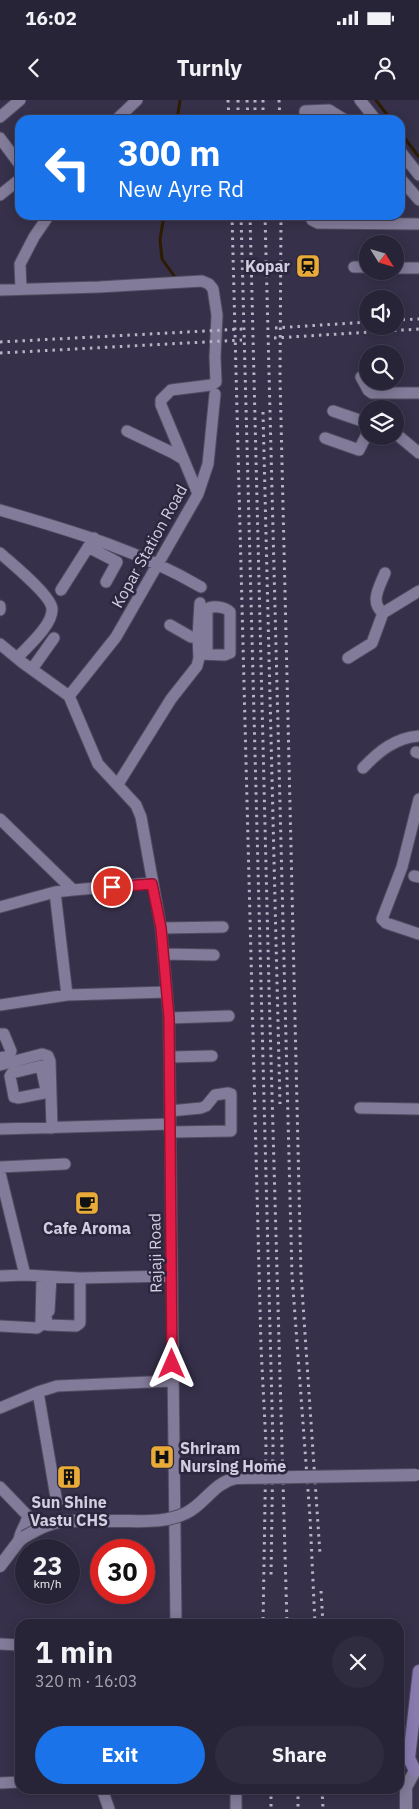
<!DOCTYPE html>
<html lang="en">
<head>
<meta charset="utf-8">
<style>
  body { margin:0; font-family:"IBM Plex Sans",sans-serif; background:#302c40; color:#f1f3f6; height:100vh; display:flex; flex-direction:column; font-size:19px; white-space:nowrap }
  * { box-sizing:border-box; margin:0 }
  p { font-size:16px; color:#a5a4ae }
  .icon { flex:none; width:28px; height:28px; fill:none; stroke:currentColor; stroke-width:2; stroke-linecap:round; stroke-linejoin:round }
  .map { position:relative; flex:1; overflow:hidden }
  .side { position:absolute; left:15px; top:1519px; width:389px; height:175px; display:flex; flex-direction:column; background:#282438; border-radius:15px; box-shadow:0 2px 12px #0003,0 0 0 1px #444153 }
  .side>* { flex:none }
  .guide { position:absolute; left:15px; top:15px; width:390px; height:105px; border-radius:15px; box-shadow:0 2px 12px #0003,0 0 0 1px #444153; background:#1a73e8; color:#fff; overflow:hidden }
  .needle { width:32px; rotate:127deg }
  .fabs { position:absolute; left:359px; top:135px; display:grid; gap:10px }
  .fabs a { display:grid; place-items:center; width:45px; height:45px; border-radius:50%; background:#282438; box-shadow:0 2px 12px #0003,0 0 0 1px #444153; font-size:25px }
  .speed { position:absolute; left:15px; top:1439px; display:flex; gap:10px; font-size:25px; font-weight:700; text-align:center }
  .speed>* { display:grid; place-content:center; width:65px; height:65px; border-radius:50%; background:#282438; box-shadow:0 2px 12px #0003,0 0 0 1px #444153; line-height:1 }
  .speed small { font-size:12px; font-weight:400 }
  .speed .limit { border:8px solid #d22; background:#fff; color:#111 }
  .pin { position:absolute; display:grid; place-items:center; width:42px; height:42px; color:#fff; margin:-21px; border:2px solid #fff; border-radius:50%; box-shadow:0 1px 5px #0007 }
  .me { position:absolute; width:55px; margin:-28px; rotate:0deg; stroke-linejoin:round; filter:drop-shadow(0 0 4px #0008) }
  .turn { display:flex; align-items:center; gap:18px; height:105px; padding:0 20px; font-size:22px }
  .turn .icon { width:65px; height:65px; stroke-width:2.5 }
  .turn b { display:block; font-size:35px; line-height:42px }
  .round { display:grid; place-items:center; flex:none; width:52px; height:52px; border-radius:26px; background:#302c40 }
  .summary { display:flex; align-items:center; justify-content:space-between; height:85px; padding:0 20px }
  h1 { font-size:30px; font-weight:700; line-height:38px }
  .cta { display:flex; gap:10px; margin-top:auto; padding:10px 20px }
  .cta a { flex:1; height:58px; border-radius:30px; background:#1a73e8; color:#fff; font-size:20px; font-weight:700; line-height:58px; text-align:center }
  .cta a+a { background:#302c40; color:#f1f3f6 }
  .status { display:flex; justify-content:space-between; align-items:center; height:35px; padding:0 25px; background:#282438; direction:ltr }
  .status svg { height:14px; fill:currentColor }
  header { display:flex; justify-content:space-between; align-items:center; height:65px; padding:0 20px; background:#282438; font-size:22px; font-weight:700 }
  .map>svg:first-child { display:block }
</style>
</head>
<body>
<div class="status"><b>16:02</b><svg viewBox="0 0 49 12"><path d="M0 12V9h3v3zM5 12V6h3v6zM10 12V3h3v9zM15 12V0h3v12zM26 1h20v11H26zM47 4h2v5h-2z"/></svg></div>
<header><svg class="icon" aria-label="back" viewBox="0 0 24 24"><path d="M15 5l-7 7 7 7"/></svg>Turnly<svg class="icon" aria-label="person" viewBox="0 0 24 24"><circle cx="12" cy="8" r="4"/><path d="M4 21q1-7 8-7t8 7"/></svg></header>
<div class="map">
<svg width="419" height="1709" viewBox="0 0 419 1709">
  <rect width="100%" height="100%" fill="#36304a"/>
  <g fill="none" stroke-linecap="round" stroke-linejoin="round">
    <path stroke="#2d1c00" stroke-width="3" d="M376,0L391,20
      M177,20L180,0
      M400,32L419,57
      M164,115L160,140L162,159L177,180"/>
    <defs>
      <path id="minor" d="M360,0L376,20
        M0,17L20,0
        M116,20L137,0
        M305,20V11L329,10L345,20
        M0,38L20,65
        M400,51L419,75
        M400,78L419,100
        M0,95L20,79
        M310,115L312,120L318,123L419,124
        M354,167H368
        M395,168H419
        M21,189L20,164L34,137L49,115
        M0,190L99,187L202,181L209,184L213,189L217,215L215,257L216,282L211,285L171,290L161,300V305L198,394
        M361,277L368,290L372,293H419
        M333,311L368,323
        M127,331L173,353L183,359
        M395,333L419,353
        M325,338L359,350L368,332
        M0,410C71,431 136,449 201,487
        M88,447L117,462L106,482
        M0,453C11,463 52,496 52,509C53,525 27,547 17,558
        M385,473C380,486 369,502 383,513L419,491
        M61,490L94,438
        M0,506V510
        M170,525L191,537H198L200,503
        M0,544L23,563L69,596L98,664L136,705L141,717L161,828L169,918L176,1524
        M199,554L225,555L230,553V512C226,507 213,505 207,509V554
        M348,558L372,543L383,513
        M32,569L54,538
        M69,596L116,537L198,394L208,364L215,294
        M416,652L419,653
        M363,668C379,651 395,638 419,636
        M118,684L171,599L197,566L199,558L198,537
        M419,699L402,767L382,819L386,823L419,834
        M0,719L73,790L151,783
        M414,776L419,777
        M0,807L55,792
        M161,828L223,827
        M163,854L214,855
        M67,895L55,792L73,790
        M0,905L67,895L167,892
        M169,918L229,916
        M0,934H4L11,951L9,956L0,958
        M170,957L212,956
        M0,965L42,954L48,956L50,961L52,1028
        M41,966L46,990L44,993L18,998L14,997L10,976L12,973L41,966L50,964
        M360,1008L419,1009
        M170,1011L201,1008L206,1006L215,995L228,993L231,994V1031L170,1032
        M0,1029L170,1024
        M0,1067L65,1064
        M0,1073L25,1175L80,1178L171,1176
        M0,1176L25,1175
        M51,1177L49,1211L46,1214L47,1225L76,1226L80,1223V1178
        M0,1226L37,1228L40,1226L41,1223L42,1177
        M38,1292L57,1403
        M0,1308L38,1292L57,1286L172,1281
        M0,1387L27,1415C28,1424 19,1431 19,1441
        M0,1544L20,1545
        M0,1683L20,1682
        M102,1689L109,1709
        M236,1689V1709"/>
      <path id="tertiary" d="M0,1466L19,1441L24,1437
        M406,1709V1687L415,1671"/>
      <path id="secondary" d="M415,1671L409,1658L419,1571"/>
    </defs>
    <use href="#minor" stroke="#514b61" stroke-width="13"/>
    <use href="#tertiary" stroke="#514b61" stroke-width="14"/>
    <use href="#secondary" stroke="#514b61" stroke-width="14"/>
    <use href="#minor" stroke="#827b99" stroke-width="11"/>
    <use href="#tertiary" stroke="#827b99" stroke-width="12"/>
    <use href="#secondary" stroke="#897aaf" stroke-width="12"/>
    <path stroke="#b7b3c5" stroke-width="3" stroke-dasharray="2.5 5" stroke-linecap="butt" d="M228,0L229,20
      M238,0V20
      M247,0L248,20
      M255,0V20
      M263,0V20
      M279,0L280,20
      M232,115L261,1247L266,1344L263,1524
      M241,115L273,1345L271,1477
      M250,115L269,888L287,1524
      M265,115L292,1175L310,1417L315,1524
      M281,115L280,278L301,1175L320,1454
      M395,220L419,219
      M275,228L368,222
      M274,238L419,229
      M0,242L243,229
      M0,253L242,240
      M263,312L280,1004
      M321,1491L323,1524
      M271,1689V1709
      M298,1689V1709
      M322,1689L323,1709"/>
    <defs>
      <path id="tertiary-bridge" d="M24,1437C37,1430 48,1423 63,1421C82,1421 102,1421 121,1421C143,1421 166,1423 186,1413C205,1404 213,1383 236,1378L416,1375"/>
    </defs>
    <use href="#tertiary-bridge" stroke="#514b61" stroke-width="14" stroke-linecap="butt"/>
    <use href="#tertiary-bridge" stroke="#827b99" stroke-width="12"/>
  </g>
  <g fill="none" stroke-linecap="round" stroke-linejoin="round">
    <defs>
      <path id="route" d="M112,787L152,784L161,828L169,918L172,1264"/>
    </defs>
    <use href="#route" stroke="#92132f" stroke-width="12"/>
    <use href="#route" stroke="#e11d48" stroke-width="9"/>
  </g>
  <defs>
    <symbol id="station-square" viewBox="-11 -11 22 22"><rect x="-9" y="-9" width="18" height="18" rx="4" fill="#e9ab38" stroke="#2c263f"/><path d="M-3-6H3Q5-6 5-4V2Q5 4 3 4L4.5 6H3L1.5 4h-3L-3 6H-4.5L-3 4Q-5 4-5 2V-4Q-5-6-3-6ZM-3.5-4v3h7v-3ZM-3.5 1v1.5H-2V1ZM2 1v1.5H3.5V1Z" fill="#111"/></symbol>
    <symbol id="cafe-square" viewBox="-11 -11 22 22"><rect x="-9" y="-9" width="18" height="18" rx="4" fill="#e9ab38" stroke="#2c263f"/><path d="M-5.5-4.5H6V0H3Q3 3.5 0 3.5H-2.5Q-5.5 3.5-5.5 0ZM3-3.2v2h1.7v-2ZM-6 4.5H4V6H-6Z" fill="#111"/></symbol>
    <symbol id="hospital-square" viewBox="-11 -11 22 22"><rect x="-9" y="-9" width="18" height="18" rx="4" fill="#e9ab38" stroke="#2c263f"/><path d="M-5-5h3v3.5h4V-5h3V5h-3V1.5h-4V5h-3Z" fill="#111"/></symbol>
    <symbol id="building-square" viewBox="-11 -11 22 22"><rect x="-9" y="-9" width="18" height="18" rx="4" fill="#e9ab38" stroke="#2c263f"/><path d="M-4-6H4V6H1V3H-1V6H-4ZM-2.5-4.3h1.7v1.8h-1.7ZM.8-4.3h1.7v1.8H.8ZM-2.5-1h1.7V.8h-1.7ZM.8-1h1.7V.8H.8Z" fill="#111"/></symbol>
  </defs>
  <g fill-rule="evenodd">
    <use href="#station-square" x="294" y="152" width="28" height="28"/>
    <use href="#cafe-square" x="73" y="1089" width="28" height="28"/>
    <use href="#hospital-square" x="148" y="1343" width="28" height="28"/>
    <use href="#building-square" x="55" y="1363" width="28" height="28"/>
  </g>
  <g text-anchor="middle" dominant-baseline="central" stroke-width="5" stroke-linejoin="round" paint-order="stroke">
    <g font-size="16" font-weight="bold" fill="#d3cfe0" stroke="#2c263f">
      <text x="290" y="166" text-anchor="end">Kopar</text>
      <text x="87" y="1128">Cafe Aroma</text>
      <text x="180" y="1348" text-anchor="start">Shriram<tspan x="180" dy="18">Nursing Home</tspan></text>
      <text x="69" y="1402">Sun Shine<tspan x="69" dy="18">Vastu CHS</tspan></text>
    </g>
    <g font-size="16" fill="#d3cfe0" stroke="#2c263f">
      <text transform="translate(149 446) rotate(-61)">Kopar Station Road</text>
      <text transform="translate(155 1153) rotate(-91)">Rajaji Road</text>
    </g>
  </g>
</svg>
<div class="fabs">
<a><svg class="needle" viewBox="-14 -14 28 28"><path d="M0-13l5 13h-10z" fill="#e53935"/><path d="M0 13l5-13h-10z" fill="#a5a4ae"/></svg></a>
<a><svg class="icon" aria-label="sound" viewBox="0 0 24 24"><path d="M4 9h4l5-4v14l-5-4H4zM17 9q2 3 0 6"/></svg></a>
<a><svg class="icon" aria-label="search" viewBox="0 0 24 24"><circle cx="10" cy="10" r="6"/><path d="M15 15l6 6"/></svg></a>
<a><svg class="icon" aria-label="layers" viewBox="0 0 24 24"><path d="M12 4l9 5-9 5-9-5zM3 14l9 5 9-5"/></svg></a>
</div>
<div class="speed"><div>23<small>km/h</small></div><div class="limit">30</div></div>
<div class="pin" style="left:112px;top:787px;background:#d93025"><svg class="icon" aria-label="arrive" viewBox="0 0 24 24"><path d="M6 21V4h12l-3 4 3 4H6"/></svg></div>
<svg class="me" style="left:172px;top:1264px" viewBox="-20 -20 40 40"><path d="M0-17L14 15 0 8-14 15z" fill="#e11d48" stroke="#fff" stroke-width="4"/></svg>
<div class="guide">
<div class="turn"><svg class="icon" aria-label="left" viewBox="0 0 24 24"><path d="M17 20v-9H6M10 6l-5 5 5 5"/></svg><div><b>300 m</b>New Ayre Rd</div></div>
</div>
<section class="side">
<div class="summary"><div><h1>1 min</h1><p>320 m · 16:03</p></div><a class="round"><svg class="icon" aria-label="close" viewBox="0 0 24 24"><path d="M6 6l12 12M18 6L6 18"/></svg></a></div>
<div class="cta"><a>Exit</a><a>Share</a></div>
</section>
</div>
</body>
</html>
